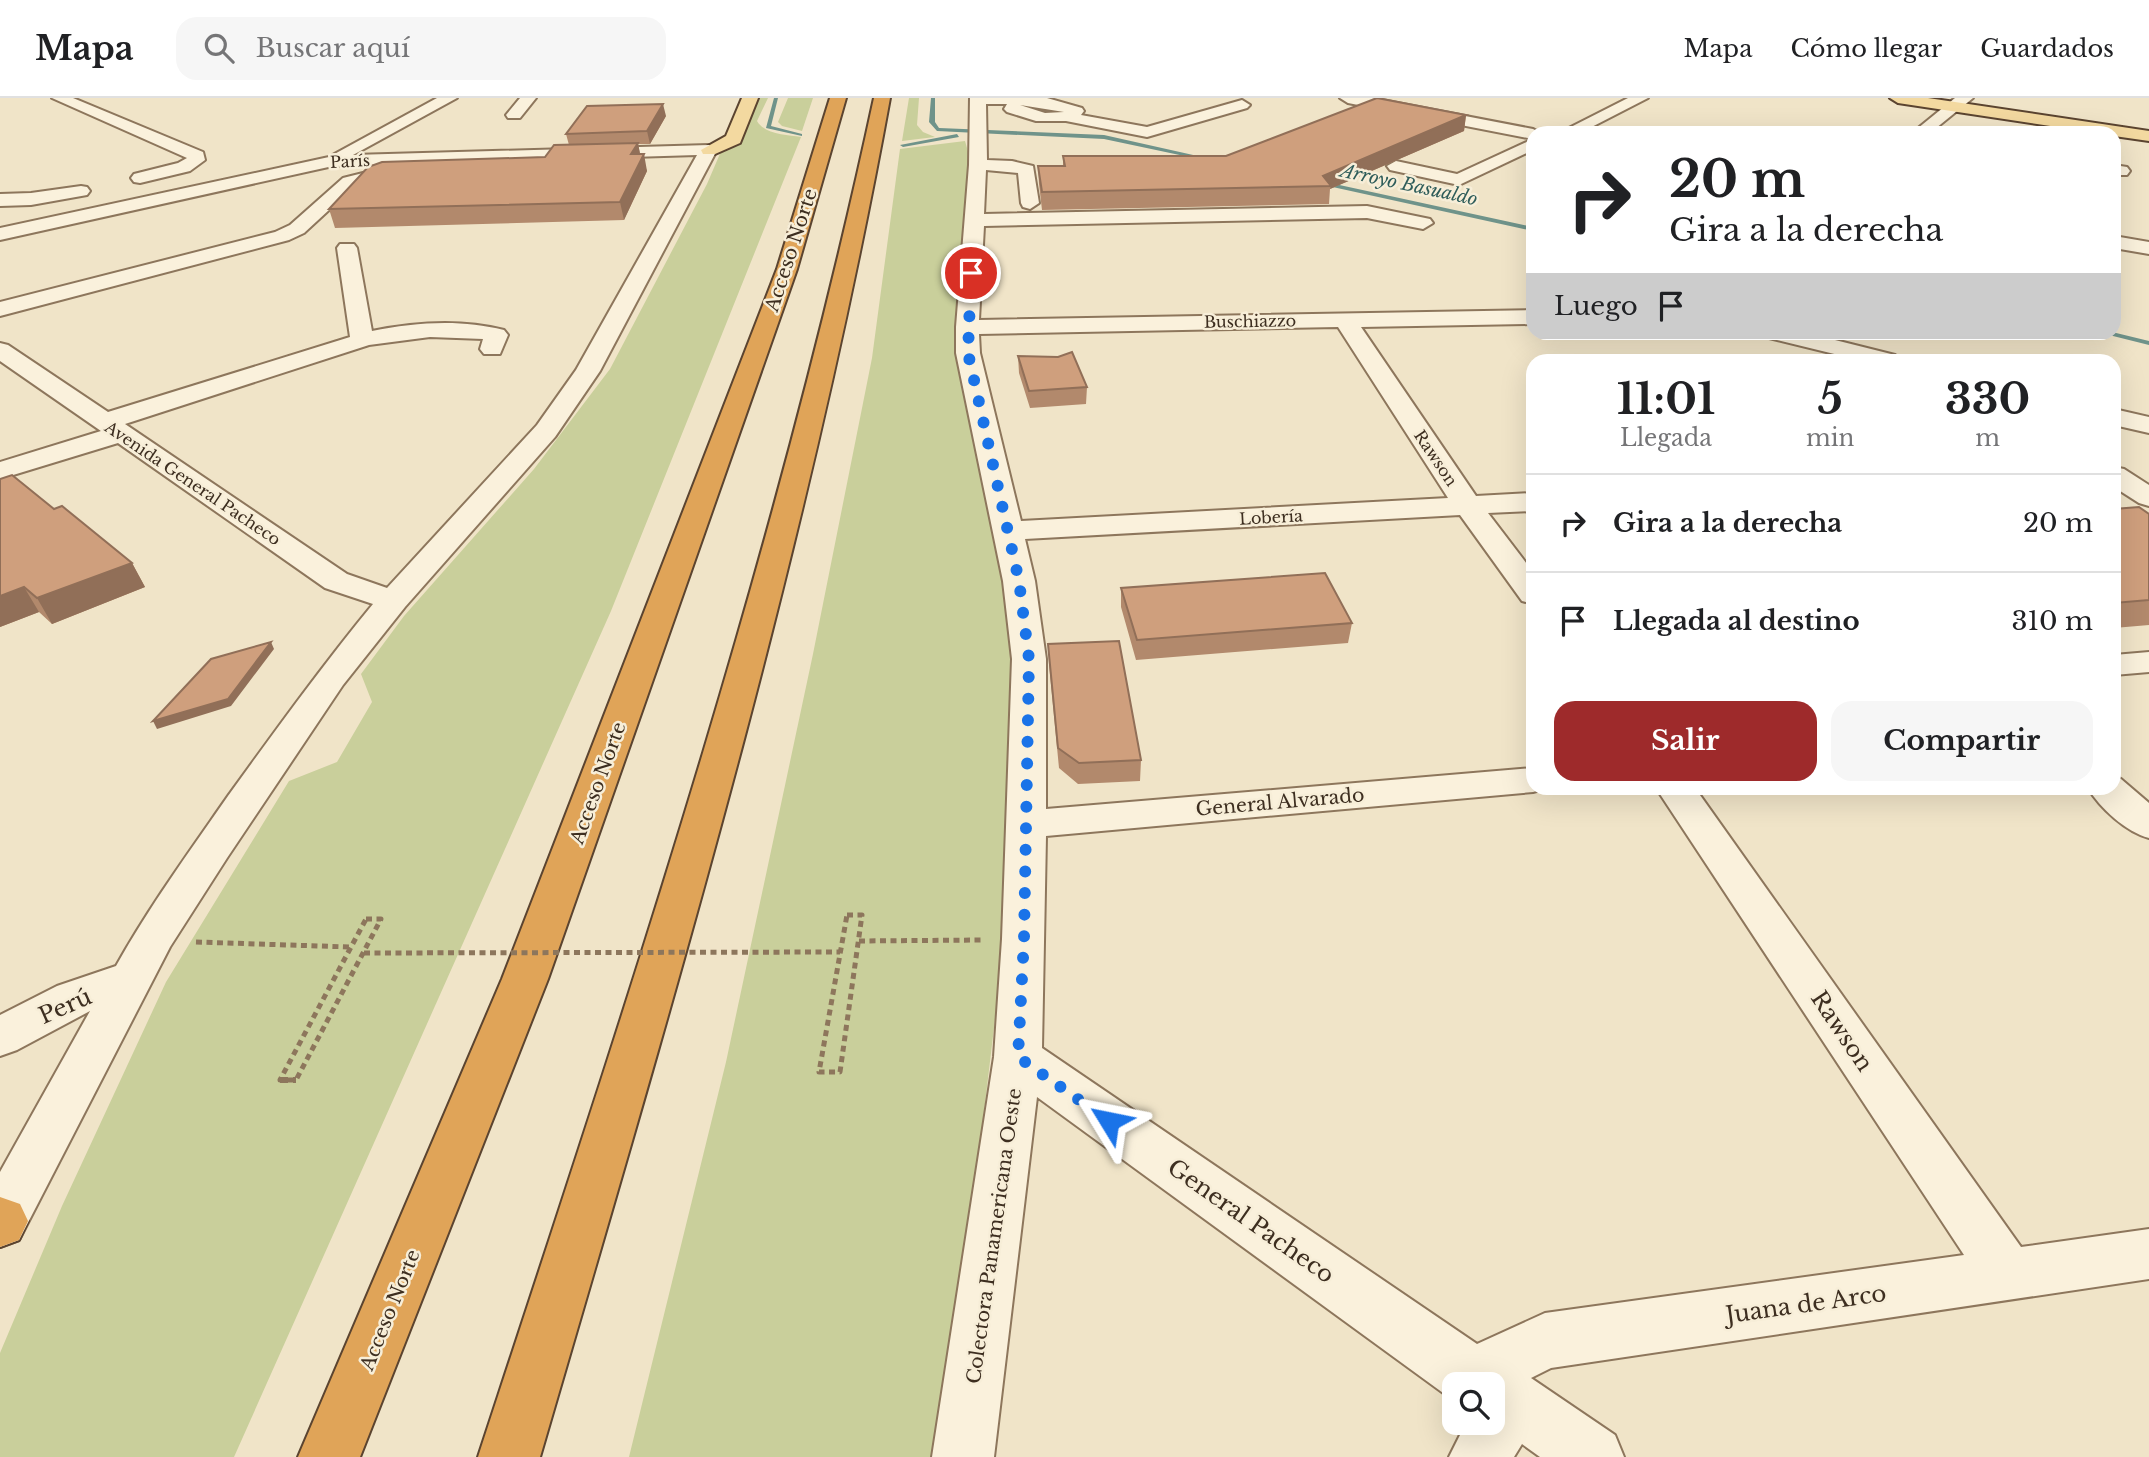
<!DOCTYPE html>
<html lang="es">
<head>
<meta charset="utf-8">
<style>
  body { margin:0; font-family:"Libre Baskerville",serif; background:#f6f6f6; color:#202124; height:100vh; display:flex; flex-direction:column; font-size:26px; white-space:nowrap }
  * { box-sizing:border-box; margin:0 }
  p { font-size:23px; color:#757577 }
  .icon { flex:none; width:38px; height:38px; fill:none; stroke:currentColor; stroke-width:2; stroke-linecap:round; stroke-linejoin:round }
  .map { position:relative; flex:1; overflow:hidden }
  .panel { position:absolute; left:1526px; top:256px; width:595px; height:441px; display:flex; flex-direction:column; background:#fff; border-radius:21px; box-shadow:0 7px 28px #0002 }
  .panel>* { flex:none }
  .banner { position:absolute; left:1526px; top:28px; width:595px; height:214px; border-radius:21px; box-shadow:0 7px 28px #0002; background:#fff; color:#202124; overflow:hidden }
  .buttons { position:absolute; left:1442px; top:1274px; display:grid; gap:14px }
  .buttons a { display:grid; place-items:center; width:63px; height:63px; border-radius:14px; background:#fff; box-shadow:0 7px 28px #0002; font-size:35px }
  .pin { position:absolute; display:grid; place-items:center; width:60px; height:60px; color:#fff; margin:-30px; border:4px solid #fff; border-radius:50%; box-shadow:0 2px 7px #0007 }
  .me { position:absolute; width:77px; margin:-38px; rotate:305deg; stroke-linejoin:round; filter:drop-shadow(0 0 5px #0008) }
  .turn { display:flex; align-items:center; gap:24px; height:147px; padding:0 28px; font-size:32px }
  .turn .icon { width:91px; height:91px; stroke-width:2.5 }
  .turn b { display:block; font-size:49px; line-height:60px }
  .then { display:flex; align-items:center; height:66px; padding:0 28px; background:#0003; gap:14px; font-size:26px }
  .eta { display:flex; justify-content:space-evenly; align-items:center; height:119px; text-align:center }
  .eta b { font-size:42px; font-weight:700; line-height:49px }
  .cta { display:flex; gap:14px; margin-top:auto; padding:14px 28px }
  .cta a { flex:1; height:80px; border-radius:21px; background:#9e2a2b; color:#fff; font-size:28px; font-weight:700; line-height:80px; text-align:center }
  .cta a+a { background:#f6f6f6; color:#202124 }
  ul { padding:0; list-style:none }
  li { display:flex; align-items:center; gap:21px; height:98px; padding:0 28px; border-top:2px solid #e0e0e0 }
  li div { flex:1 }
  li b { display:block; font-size:26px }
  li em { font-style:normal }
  header { display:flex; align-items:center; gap:42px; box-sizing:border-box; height:98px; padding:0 35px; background:#fff; border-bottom:2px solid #e0e0e0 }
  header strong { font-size:33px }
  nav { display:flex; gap:38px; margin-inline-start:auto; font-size:24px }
  .search { width:490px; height:63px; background:#f6f6f6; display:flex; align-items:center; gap:18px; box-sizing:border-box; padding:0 24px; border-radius:21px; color:#757577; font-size:26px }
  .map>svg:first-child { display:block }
</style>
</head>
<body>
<header>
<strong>Mapa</strong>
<div class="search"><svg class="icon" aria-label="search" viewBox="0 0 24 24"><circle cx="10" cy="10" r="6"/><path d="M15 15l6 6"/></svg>Buscar aquí</div>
<nav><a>Mapa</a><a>Cómo llegar</a><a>Guardados</a></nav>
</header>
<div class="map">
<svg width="2149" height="1359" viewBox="0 0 2149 1359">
  <rect width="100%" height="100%" fill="#f0e4c8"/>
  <path fill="#c9cf9b" d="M754,0H768L757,23C765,37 787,37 801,39L611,513L234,1359H0V1255L62,1108L166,884L289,683L337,664L372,604L361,576L404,518L534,371L610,271L707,86L722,51Z
    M788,0H813L802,33L782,28L778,24Z
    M909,0H919L917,27L923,34L935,39L902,43Z
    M965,43L971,64L966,146L1015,546L1008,812L943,1359H629L726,964L813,556L872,260L900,51Z"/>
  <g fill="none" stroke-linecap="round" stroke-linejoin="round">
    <path fill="#6f938a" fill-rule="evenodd" d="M774,0H778L771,28L802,36V38L766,30Z
      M931,0H935V24L939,30L1104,37L1211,61L1208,63L1104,41L937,33L929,24Z
      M957,36L959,39L903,49L900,47Z
      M1321,83L1533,129V133L1319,86Z
      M2097,234H2112L2149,243V247Z"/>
    <defs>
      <path id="minor" d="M52,0H73L203,54L205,62L190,73L140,85L134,84L131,80L134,76L178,65L187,60Z
        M437,0H457L353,57L709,47L717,52L600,273L555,339L405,509L343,587L227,760L170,849L19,1142L0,1149V1074L90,913L17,952L0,958V917L57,888L116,868C149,809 189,754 228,698C275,633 322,568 373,506L325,490L118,345L0,381V364L101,333L0,263V245L8,247L108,314L350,239L337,150L340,146H354L357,150L372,233C416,224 461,221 504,232L508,237L500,256H484L480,251L483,241L430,239L369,247L125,326L347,476L387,490L537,327L576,272L697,57L333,68L0,142V130L329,59Z
        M520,0H536L520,20H508L506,17Z
        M970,0H1047L1082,10L1084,13L1081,17L1147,29L1242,2L1250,7L1247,10L1147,39L1066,23H1036L1007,14L1004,11L1007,6H986L987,62L1012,63L1033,68L1039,105L1030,111L1023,109L1021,105L1018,75L986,72L984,116L1367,108L1430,121L1433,125L1423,131L1367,120L984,128L979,222L1533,212V226L1361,229L1476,398L1533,395V413L1488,415L1533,474V506L1522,503L1460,417L1025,441L1035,483L1046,561V711L1533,670V690H1547L1533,694L1046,738L1042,950L1477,1246L1545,1215L1964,1157L1656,690H1695L2021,1149L2149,1131V1181L1551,1270L1531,1280L1615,1337L1624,1359H1540L1522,1346L1514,1359H1449L1466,1325H1493V1286H1454V1301L1450,1300L1037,999L994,1359H932L994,959L1002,841L1012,561L1003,483L956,255V229L969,67ZM1020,7L1064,14L1045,15ZM1338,229L1448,400L1021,423L980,255L979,236Z
        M1340,0H1372L1533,31L1540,35H1533V41L1348,5Z
        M1628,0H1648L1580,35H1559Z
        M1955,0H1973L1930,35H1912Z
        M1533,41V52L1459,87L1390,72L1387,68L1396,63L1457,76Z
        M2114,67L2127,69L2130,73L2127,77H2114Z
        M379,71L388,76L385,80L355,88L304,135L289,142L0,218V204L275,134L290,127L343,80Z
        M81,88L87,89L90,93L87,97L31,107L0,108V96L31,95Z
        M2114,138L2149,144V156L2114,150Z
        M1762,234H1803L1895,257L1898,262H1859L1765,239Z
        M2114,311L2149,319V335L2114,327Z
        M2114,369L2124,371L2149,387V408L2139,405L2114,389Z
        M2149,554V574L2114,577V557Z
        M2114,679L2121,681L2149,705V740C2126,734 2100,710 2088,690H2114Z"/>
      <path id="major" d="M742,0H758L740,45L715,56H703L701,52L726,38Z
        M1890,0H1928L2149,33V43L2114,38V35H2097L1898,5Z"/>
      <path id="highway" d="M830,0H846L797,171L548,881L360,1359H298L502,881L777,171Z
        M874,0H890C806,461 671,910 540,1359H478C625,911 775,462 874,0Z
        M0,1099L20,1106L28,1123L19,1142L0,1149Z"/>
    </defs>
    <use href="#minor" stroke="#8d765c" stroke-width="4"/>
    <use href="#major" stroke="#5b4430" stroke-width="4"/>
    <use href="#highway" stroke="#5b4430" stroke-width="4"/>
    <path stroke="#8d765c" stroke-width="5" stroke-dasharray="6 4.5" stroke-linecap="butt" d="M847,817H862L840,974H819Z
      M366,821H381L296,982H280Z
      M859,843L982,842
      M196,844L350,849"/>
    <path stroke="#8d765c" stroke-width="6" stroke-dasharray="8 5" stroke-linecap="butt" d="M280,982H296"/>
    <use href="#minor" fill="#faf1dc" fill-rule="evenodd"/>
    <use href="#major" fill="#f3d9a0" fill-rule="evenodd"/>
    <use href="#highway" fill="#e0a458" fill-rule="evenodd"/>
    <path stroke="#8d765c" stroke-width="5" stroke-dasharray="6 4.5" stroke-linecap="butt" d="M364,855L840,854"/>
  </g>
  <path fill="#b2896c" d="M1466,17L1464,33L1330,91L1329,106L1042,112L1039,86L1038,68H1063V58H1226Z
    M666,18L650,46H638L640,56L647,73L624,122L335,130L329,111L545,59L569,47L566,36Z
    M1018,258L1087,289L1086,306L1030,310L1019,275Z
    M0,381L54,411L132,465L145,489L52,526L39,514L0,529Z
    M2114,411L2149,416V527L2114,530Z
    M1121,490L1352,525L1348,545L1136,562L1121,509Z
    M1048,546L1141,662L1140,683L1078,686L1059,670L1049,566Z"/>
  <path fill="#916f58" d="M663,6L666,18L650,46L647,33Z
    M1466,17L1464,33L1330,91L1331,88L1323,78Z
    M638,45L641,61L631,56Z
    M644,56L647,73L624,122L620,104Z
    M132,465L145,489L52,526L37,500Z
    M24,489L39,514L0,529V498Z
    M271,544L274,551L231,608L157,631L153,623Z"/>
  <path fill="#cf9f7d" stroke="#916f58" stroke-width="2" d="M1377,0L1466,17L1323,78L1331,88L1042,94L1038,68H1065L1063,58H1226Z
    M663,6L647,33L566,36L587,8Z
    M638,45L631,56H644L620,104L329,111L368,69L382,64L545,59L554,47Z
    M1072,254L1087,289L1029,293L1018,258L1058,259Z
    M12,377L54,411L62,408L132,465L37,500L24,489L0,498V381Z
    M2139,409L2149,416V502L2114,505V411Z
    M1325,475L1352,525L1137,542L1121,490Z
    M1119,543L1141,662L1079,665L1058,650L1048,546Z
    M271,544L228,601L153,623L211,561Z"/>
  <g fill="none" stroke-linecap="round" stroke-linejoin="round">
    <path stroke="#1a73e8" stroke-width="12" stroke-dasharray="0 21.6" d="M971,175L968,255L1019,483L1029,561L1024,841L1018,959L1109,1023"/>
  </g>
  <g text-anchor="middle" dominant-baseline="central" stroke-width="5" stroke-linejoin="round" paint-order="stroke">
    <g font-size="16" fill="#3d2e20" stroke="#f7eed8">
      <text transform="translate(350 63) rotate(-3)">París</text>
      <text transform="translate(1250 223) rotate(-1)">Buschiazzo</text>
      <text transform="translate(1436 360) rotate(56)">Rawson</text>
      <text transform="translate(193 385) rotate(34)">Avenida General Pacheco</text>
      <text transform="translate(1271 419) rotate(-3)">Lobería</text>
    </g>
    <g font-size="18" font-style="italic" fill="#2f5d5a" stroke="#f7eed8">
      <text transform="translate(1409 87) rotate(12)">Arroyo Basualdo</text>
    </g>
    <g font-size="19" fill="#3d2e20" stroke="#f7eed8">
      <text transform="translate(791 152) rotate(-72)">Acceso Norte</text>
      <text transform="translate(598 685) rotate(-70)">Acceso Norte</text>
      <text transform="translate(1280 704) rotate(-5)">General Alvarado</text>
      <text transform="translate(994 1138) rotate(-82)">Colectora Panamericana Oeste</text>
      <text transform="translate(390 1212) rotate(-68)">Acceso Norte</text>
    </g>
    <g font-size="23" fill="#3d2e20" stroke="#f7eed8">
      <text transform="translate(65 908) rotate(-24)">Perú</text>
      <text transform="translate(1842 933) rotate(56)">Rawson</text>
      <text transform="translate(1251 1123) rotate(35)">General Pacheco</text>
      <text transform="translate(1806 1206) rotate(-8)">Juana de Arco</text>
    </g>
  </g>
</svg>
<div class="buttons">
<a><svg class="icon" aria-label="search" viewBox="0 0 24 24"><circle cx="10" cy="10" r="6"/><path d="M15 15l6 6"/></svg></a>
</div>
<div class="pin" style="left:971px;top:175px;background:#d93025"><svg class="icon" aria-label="arrive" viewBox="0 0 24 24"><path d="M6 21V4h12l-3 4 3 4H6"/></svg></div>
<svg class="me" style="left:1109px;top:1023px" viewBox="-20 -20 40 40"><path d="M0-17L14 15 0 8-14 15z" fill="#1a73e8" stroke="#fff" stroke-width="4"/></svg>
<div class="banner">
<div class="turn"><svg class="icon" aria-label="right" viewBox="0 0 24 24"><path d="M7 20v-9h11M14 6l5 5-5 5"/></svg><div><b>20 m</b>Gira a la derecha</div></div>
<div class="then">Luego<svg class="icon" aria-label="arrive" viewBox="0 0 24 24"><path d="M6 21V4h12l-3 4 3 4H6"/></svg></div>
</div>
<section class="panel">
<div class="eta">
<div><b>11:01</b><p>Llegada</p></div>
<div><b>5</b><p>min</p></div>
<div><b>330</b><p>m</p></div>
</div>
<ul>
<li><svg class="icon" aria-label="right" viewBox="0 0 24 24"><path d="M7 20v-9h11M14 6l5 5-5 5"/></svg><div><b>Gira a la derecha</b></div><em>20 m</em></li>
<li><svg class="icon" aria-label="arrive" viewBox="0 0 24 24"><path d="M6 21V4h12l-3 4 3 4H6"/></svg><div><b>Llegada al destino</b></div><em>310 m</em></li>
</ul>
<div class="cta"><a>Salir</a><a>Compartir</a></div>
</section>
</div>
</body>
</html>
